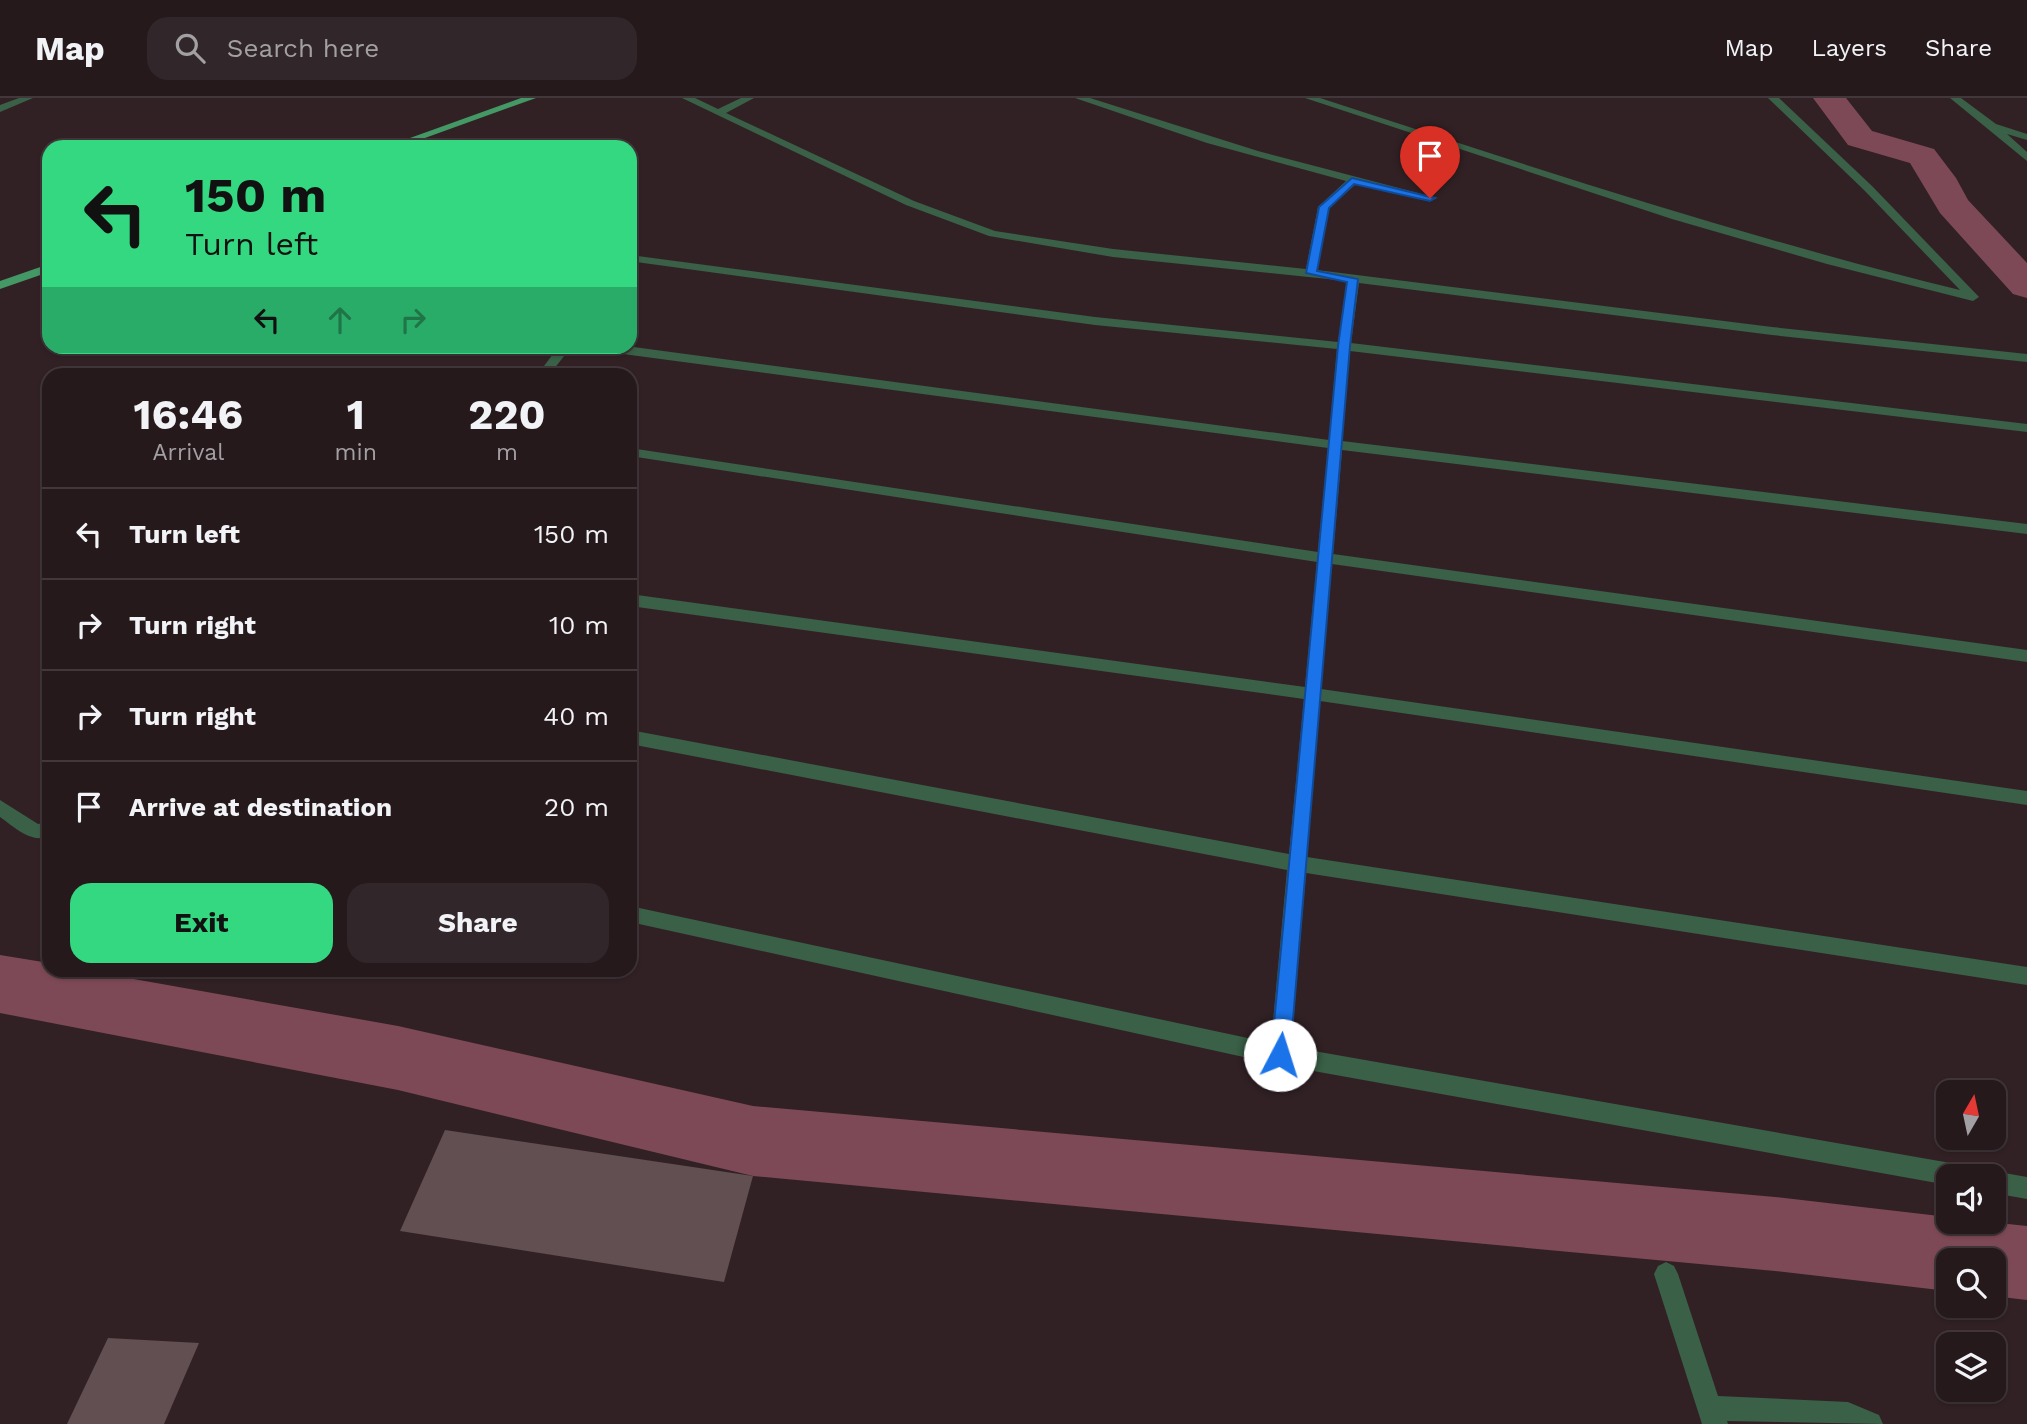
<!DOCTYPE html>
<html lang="en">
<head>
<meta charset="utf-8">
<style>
  body { margin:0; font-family:"Work Sans",sans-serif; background:#312629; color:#f1f3f6; height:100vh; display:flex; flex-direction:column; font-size:26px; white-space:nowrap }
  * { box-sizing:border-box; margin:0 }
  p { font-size:23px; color:#a3a0a3 }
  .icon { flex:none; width:38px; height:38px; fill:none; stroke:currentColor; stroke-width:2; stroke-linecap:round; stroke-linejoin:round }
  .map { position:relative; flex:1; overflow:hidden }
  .sheet { position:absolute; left:42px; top:270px; width:595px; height:609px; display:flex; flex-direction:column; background:#25191c; border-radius:21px; box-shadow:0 2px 5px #0004,0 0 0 2px #42383b }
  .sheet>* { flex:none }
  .guide { position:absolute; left:42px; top:42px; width:595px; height:214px; border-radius:21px; box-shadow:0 2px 5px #0004,0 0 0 2px #42383b; background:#34d881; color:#111; overflow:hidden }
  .needle { width:46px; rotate:9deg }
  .fabs { position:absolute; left:1936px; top:982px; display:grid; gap:14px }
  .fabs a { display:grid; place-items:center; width:70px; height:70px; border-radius:14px; background:#25191c; box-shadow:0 2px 5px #0004,0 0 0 2px #42383b; font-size:35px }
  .pin { position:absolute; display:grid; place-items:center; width:60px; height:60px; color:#fff; margin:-72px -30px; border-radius:50% 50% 50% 0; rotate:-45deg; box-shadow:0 0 7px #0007 }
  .pin .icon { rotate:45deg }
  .me { position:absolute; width:77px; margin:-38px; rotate:5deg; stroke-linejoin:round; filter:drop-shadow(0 0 5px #0008) }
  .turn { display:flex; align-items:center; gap:24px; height:147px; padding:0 28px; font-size:32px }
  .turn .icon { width:91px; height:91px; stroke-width:2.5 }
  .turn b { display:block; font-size:49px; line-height:60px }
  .lanes { display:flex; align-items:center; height:66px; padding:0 28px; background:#0003; justify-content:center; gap:35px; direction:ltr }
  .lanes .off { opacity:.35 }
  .eta { display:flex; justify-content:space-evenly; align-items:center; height:119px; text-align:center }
  .eta b { font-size:42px; font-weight:700; line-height:49px }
  .cta { display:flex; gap:14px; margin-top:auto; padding:14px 28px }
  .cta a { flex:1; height:80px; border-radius:21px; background:#34d881; color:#111; font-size:28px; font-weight:700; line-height:80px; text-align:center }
  .cta a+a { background:#312629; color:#f1f3f6 }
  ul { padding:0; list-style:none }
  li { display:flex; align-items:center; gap:21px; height:91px; padding:0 28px; border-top:2px solid #42383b }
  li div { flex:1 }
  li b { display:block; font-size:26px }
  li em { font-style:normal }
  header { display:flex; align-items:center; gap:42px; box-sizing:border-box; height:98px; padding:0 35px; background:#25191c; border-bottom:2px solid #42383b }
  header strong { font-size:33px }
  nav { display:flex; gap:38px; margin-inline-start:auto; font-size:24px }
  .search { width:490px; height:63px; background:#312629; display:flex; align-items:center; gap:18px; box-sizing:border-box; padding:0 24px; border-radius:21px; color:#a3a0a3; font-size:26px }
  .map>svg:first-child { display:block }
</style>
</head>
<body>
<header>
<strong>Map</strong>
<div class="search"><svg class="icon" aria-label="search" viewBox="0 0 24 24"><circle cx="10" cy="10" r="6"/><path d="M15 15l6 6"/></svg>Search here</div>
<nav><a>Map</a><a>Layers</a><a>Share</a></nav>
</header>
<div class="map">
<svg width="2027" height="1326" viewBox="0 0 2027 1326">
  <rect width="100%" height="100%" fill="#312125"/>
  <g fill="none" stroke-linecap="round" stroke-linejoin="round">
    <path fill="#7e4956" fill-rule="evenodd" d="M1813,0H1846L1872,33L1934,51L1956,80L1968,102L2027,165V200L2013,196L1940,115L1910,65L1848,47Z
      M0,857L49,865V872H83L398,928L753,1008L1775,1099L1948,1119V1124H1989L2027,1128V1202L1993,1198V1162H1948V1193L1775,1173L753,1078L398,992L0,915Z"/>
  </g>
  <path fill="#614f52" d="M445,1032L753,1078L724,1184L400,1133Z
    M108,1240L199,1245L164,1326H67Z"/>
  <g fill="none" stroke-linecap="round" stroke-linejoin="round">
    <path fill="#3a6047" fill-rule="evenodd" d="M19,0H33L0,14V7Z
      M682,0H695L718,11L741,0H754L726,15L914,103L995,133L1113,151L1306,171L1318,109L1346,83L1207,45L1075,0H1090L1258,53L1437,100L1431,103L1356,86L1329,110L1317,172L1772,229L2027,256V264L1772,237L1359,185L1351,245L2027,326V334L1350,253L1342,343L2027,426V436L1342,352L1333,456L2027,552V564L1332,466L1321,591L2027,693V707L1320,603L1307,759L2027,869V887L1306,775L1291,949L1962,1067L1970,1070L1973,1078H1948V1087L1280,967L630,824V808L1271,945L1287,772L630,646V632L1289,756L1304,601L630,508V496L1305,589L1317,464L630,358V350L1318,454L1328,350L593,252L587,248H626L1329,342L1337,251L1095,227L636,164L630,168V157L1095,219L1338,244L1347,183L1113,159L989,138L906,107Z
      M1305,0H1320C1532,69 1743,139 1960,192L1864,92L1768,0H1779L1872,88L1979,199L1973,203L1827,166L1672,121Z
      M1950,0H1961L1996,26L2027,36V42L2007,36L2027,54V63Z
      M559,248H572L550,276H538Z
      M0,702L38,726L49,724V740C28,743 17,731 0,719Z
      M1993,1073L2027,1079V1101L1993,1095V1078H1984Z
      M1666,1164L1674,1168L1678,1176L1718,1298L1848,1304L1879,1317L1883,1326L1727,1323L1728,1326H1702L1654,1176L1658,1168Z"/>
    <path fill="#449865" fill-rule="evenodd" d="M521,0H536L400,49H385Z
      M49,166V174L0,191V183Z"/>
  </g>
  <path fill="#1a73e8" stroke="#114b97" stroke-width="2" d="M1352,80L1435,100L1430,103L1354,86L1329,110L1317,173L1358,181L1350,248L1290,957L1287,963L1280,966L1274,963L1271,957L1338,248L1347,184L1306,175L1319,109Z"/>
</svg>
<div class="fabs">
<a><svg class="needle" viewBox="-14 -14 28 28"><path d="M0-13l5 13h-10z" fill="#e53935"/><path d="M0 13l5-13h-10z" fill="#a3a0a3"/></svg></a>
<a><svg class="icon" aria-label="sound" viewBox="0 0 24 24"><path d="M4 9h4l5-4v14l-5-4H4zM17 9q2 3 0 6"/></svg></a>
<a><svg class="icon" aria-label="search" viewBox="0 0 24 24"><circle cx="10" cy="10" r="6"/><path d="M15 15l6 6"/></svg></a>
<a><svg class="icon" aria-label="layers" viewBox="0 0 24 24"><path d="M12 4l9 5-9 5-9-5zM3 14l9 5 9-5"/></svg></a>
</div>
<div class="pin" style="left:1430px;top:100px;background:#d93025"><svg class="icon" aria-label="arrive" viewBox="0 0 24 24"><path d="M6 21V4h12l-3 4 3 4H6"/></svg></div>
<svg class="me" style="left:1280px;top:957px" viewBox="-20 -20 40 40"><circle r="19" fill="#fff"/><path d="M0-13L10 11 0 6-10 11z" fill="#1a73e8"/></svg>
<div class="guide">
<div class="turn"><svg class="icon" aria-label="left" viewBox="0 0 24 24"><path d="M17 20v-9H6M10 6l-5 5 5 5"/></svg><div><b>150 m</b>Turn left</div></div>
<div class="lanes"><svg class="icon" aria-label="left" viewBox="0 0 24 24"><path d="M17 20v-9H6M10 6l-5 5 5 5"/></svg><svg class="icon off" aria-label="ahead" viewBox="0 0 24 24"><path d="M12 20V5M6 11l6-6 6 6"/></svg><svg class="icon off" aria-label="right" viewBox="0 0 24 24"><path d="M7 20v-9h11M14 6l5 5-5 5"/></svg></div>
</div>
<section class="sheet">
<div class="eta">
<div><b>16:46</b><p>Arrival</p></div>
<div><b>1</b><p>min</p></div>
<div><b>220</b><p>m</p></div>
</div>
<ul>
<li><svg class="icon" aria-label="left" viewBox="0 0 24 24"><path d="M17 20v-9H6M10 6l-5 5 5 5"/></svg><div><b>Turn left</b></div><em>150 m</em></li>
<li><svg class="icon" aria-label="right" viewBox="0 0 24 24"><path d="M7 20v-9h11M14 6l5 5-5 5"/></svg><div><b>Turn right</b></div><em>10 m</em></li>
<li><svg class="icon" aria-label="right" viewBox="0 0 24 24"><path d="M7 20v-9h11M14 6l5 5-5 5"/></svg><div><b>Turn right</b></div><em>40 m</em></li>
<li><svg class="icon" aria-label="arrive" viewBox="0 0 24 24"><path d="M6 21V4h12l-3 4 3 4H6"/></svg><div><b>Arrive at destination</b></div><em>20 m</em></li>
</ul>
<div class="cta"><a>Exit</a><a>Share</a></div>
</section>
</div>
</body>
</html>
